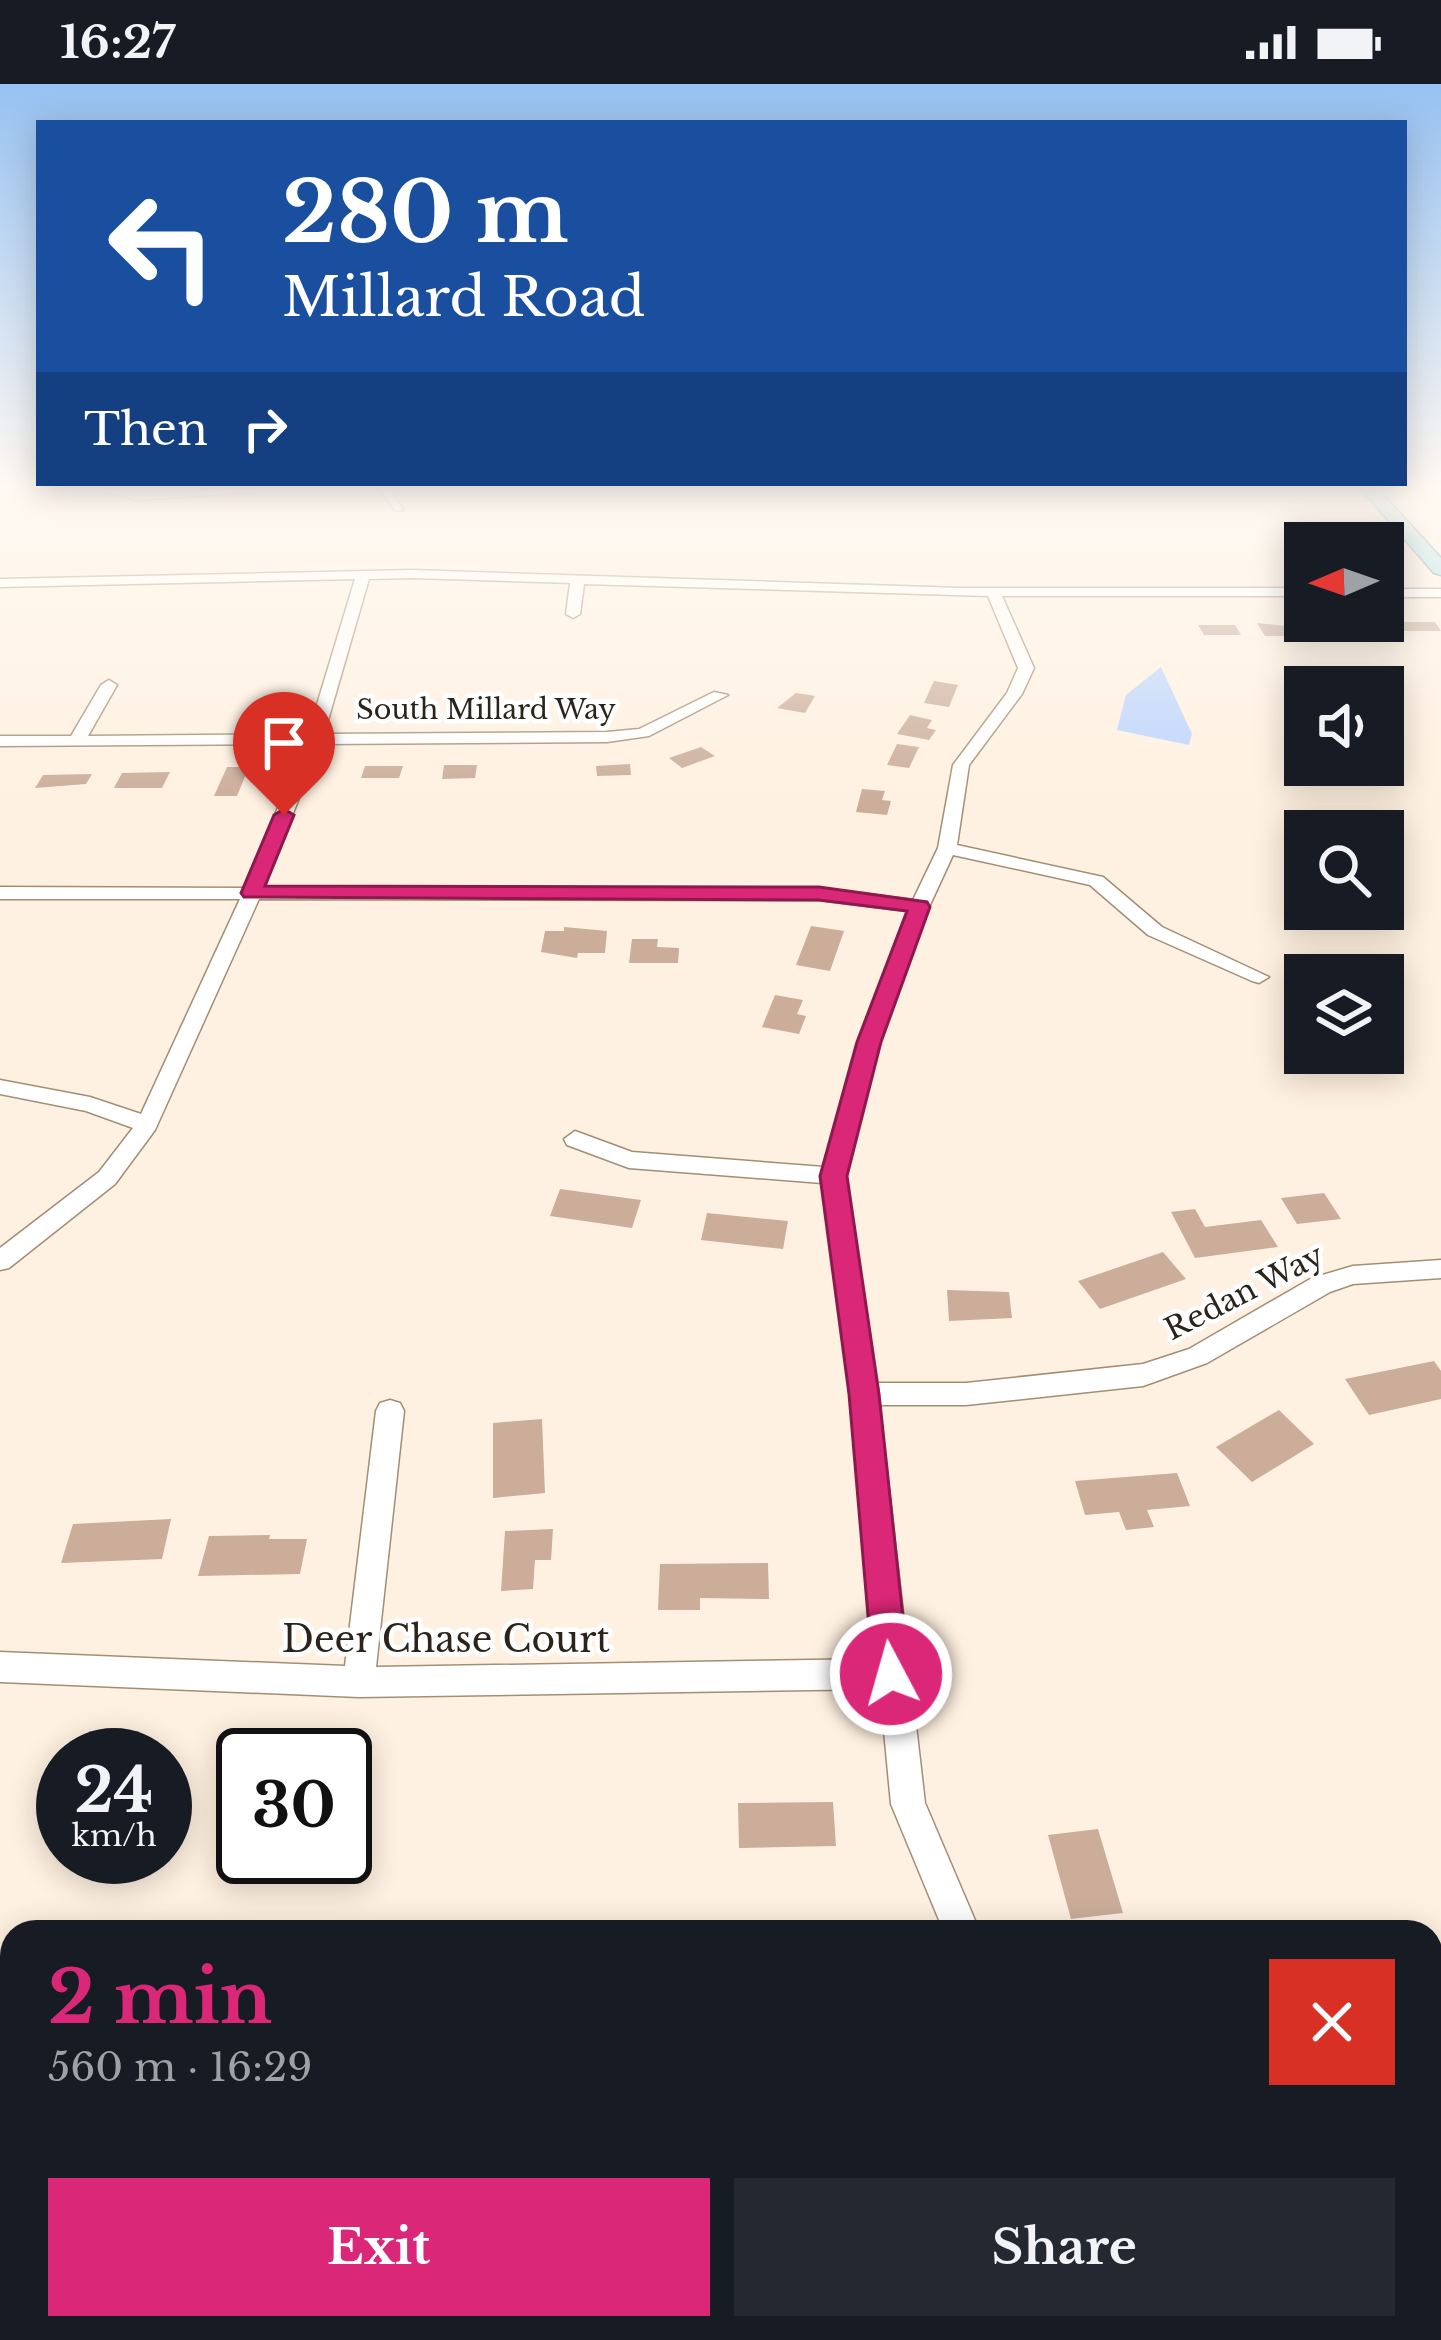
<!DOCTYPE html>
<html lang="en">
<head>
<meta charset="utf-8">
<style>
  body { margin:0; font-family:"Libre Baskerville",serif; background:#242831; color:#f1f3f6; height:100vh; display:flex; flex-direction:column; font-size:45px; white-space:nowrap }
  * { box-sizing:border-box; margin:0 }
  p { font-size:39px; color:#9ea1a6 }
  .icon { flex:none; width:66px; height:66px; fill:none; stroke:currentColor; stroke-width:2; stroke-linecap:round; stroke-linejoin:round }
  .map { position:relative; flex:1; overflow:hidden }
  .details { position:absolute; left:0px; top:1836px; width:1443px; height:420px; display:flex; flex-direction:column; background:#171b24; border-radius:36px 36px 0 0; box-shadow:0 6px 30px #0003 }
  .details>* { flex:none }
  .top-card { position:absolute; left:36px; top:36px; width:1371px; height:366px; border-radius:0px; box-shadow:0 6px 30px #0003; background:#1a4fa0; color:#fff; overflow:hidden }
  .needle { width:78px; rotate:268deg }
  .controls { position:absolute; left:1284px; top:438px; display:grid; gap:24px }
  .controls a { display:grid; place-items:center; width:120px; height:120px; border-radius:0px; background:#171b24; box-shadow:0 6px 30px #0003; font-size:60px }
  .speed { position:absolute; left:36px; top:1644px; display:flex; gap:24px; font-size:60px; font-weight:700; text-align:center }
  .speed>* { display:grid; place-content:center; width:156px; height:156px; border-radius:50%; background:#171b24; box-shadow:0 6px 30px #0003; line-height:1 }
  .speed small { font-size:30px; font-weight:400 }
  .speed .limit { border:6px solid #111; border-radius:18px; background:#fff; color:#111 }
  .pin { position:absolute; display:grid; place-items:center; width:102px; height:102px; color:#fff; margin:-123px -51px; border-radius:50% 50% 50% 0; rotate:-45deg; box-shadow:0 0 12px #0007 }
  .pin .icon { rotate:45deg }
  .me { position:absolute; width:132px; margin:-66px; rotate:354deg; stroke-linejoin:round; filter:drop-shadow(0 0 9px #0008) }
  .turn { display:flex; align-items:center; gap:42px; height:252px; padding:0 48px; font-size:54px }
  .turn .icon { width:156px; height:156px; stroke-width:2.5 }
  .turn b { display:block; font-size:84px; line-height:102px }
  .then { display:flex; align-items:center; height:114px; padding:0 48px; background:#0003; gap:24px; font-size:45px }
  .round { display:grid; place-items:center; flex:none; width:126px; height:126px; border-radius:0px; background:#242831 }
  .head { display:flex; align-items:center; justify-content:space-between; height:204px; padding:0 48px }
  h1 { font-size:72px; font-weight:700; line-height:90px; color:#db2777 }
  .cta { display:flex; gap:24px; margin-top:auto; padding:24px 48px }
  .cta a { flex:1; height:138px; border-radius:0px; background:#db2777; color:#fff; font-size:48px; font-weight:700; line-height:138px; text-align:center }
  .cta a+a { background:#242831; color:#f1f3f6 }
  .status { display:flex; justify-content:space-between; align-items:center; height:84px; padding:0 60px; background:#171b24; direction:ltr }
  .status svg { height:33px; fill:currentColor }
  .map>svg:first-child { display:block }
</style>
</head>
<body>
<div class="status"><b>16:27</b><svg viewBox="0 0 49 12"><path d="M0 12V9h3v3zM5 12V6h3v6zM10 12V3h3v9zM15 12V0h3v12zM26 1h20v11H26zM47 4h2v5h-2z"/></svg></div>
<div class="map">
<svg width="1441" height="2256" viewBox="0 0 1441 2256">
  <rect width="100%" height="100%" fill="#fff1e1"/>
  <path fill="#bbd4fe" d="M1161,583L1192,650L1189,661L1117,646L1126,611Z"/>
  <path fill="#cbad9a" d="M1391,538H1435L1441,547H1398Z
    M1257,539L1298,543L1304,552H1265Z
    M1321,539L1361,543L1367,551L1330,552Z
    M1198,541H1235L1241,551H1204Z
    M934,597L958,601L949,623L924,619Z
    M796,609L815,612L805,629L777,624Z
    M910,631L932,636L927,644L936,646L929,656L897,650Z
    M897,660L919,663L909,684L887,681Z
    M701,663L715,672L682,684L669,674Z
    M630,680L631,691L597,692L596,682Z
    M444,681H477L475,694L442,695Z
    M365,682H403L399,694H361Z
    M227,683H249L237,712H214Z
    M170,688L162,704H114L122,689Z
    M92,690L86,700L35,704L43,691Z
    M862,705L885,707L882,716L891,717L887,731L856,728Z
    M811,842L844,847L830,887L796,881Z
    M564,843L607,847L605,869H578L577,874L541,868L545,847H564Z
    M632,855H658L657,863L679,864L678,879H629Z
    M775,911L803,916L797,930L806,932L799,950L762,943Z
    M560,1105L641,1116L632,1144L550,1132Z
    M1324,1109L1341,1135L1297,1140L1281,1114Z
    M1195,1125L1205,1143L1261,1136L1278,1163L1195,1174L1171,1128Z
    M707,1129L788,1137L783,1165L701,1156Z
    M1163,1168L1186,1195L1100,1225L1078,1197Z
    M947,1206L1009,1208L1012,1234L949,1237Z
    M1434,1277L1441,1287V1315L1369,1331L1345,1295Z
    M1279,1326L1314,1360L1252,1398L1216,1363Z
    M542,1335L545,1409L493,1414V1339Z
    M1177,1389L1190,1422L1147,1426L1154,1443L1126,1446L1119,1428L1085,1431L1075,1397Z
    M171,1435L162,1475L61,1479L73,1440Z
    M553,1445L551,1476H535L533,1505L501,1507L505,1447Z
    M270,1451L269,1455H307L300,1490L198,1492L209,1452Z
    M768,1479L769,1515L700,1514V1526H658L660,1480Z
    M833,1718L836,1762L739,1764L738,1719Z
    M241,1730L243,1773H342L338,1792L226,1789Z
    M1098,1745L1123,1829L1071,1835L1048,1751Z
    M932,2244H987L991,2256H937Z"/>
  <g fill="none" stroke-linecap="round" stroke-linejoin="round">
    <defs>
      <path id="minor" d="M91,404L137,408L261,404L255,408L137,416Z
        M378,404H390L403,426H395Z
        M413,486L960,504H1305V512H1002L1034,584L1022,610L969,681L957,761L1103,793L1162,843L1269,893L1259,899L1252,897L1148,851L1090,801L953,771L929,823L880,958L845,1092L876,1299H966L1143,1280L1189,1265L1312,1194L1353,1182L1441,1176V1194L1353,1200L1330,1208L1207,1279L1143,1302L966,1321H879L925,1719L980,1848H944L891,1720L880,1605L359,1613L0,1598V1568L345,1582L376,1327L380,1319L390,1316L400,1319L404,1327L376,1583L877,1575L851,1310L822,1099L629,1084L567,1061L564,1055L575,1047L632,1068L824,1083L858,958L908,827L819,816L259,815L155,1046L115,1100L9,1184L0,1186V1164L99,1088L133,1044L86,1027L0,1010V996L90,1013L141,1030L240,815H0V803L245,804L304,660L0,662V652H71L101,601L109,596L117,601L88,652L308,650L355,495L0,503V495ZM413,494L570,499L566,530L573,534L580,530L584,500L988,512L1018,584L1007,609L953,681L938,764L913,816L819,804H264L320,660L607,658L649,652L728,611L714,608L639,645L607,648L324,650L369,495Z
        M1383,505H1441V513H1383Z
        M0,2167H12V2209H0Z
        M256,2244H303L308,2256H261Z
        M1139,2244H1181L1185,2256H1143Z"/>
      <path id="major" d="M1360,404H1377L1441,474V491L1434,489Z"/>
    </defs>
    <use href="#minor" stroke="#a28e75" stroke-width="3"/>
    <use href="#major" stroke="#438f96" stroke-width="3"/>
    <use href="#minor" fill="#fff" fill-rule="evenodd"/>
    <use href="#major" fill="#95dfe8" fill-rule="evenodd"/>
  </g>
  <linearGradient id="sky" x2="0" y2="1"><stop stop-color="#96c1f1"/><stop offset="0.56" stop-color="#fff9f2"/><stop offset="1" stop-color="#fff9f2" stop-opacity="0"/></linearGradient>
  <rect width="1441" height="720" fill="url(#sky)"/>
  <path fill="#db2777" stroke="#8e194d" stroke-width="3" d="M284,725L294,731L265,802L819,803L927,818L930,823L881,958L847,1092L879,1310L909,1590L904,1602L891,1607L879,1602L873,1590L849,1310L820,1092L857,958L907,827L819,816L244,813L241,809L274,731Z"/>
  <g text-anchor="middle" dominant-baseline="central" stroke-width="9" stroke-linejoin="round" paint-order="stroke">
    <g font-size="27" fill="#2c241a" stroke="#fff">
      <text x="486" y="625">South Millard Way</text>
    </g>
    <g font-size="30" fill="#2c241a" stroke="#fff">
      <text transform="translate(1244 1208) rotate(-27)">Redan Way</text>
    </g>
    <g font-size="36" fill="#2c241a" stroke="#fff">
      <text x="446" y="1555">Deer Chase Court</text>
    </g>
  </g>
</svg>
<div class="controls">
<a><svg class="needle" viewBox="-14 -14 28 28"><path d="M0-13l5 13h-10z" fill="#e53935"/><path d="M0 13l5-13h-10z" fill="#9ea1a6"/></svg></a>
<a><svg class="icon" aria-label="sound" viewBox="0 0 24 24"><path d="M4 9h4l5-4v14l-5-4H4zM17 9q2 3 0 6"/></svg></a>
<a><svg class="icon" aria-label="search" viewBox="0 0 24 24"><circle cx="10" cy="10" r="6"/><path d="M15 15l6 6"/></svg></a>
<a><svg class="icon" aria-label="layers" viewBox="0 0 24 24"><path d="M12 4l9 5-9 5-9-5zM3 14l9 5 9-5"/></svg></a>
</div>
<div class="speed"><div>24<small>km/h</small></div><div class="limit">30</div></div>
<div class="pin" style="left:284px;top:731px;background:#d93025"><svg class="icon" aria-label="arrive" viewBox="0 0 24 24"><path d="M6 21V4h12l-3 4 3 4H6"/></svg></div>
<svg class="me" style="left:891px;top:1590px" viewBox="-20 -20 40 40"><circle r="17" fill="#db2777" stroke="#fff" stroke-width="3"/><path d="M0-11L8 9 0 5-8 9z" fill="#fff"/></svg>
<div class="top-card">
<div class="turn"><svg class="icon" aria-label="left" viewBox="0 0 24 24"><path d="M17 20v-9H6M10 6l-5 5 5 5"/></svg><div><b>280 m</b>Millard Road</div></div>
<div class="then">Then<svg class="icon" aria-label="right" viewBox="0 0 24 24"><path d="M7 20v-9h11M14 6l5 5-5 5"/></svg></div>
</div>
<section class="details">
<div class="head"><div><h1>2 min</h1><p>560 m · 16:29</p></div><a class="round" style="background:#d93025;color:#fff"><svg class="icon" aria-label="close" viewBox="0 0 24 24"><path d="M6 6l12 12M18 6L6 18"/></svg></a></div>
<div class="cta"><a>Exit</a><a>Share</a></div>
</section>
</div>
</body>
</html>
